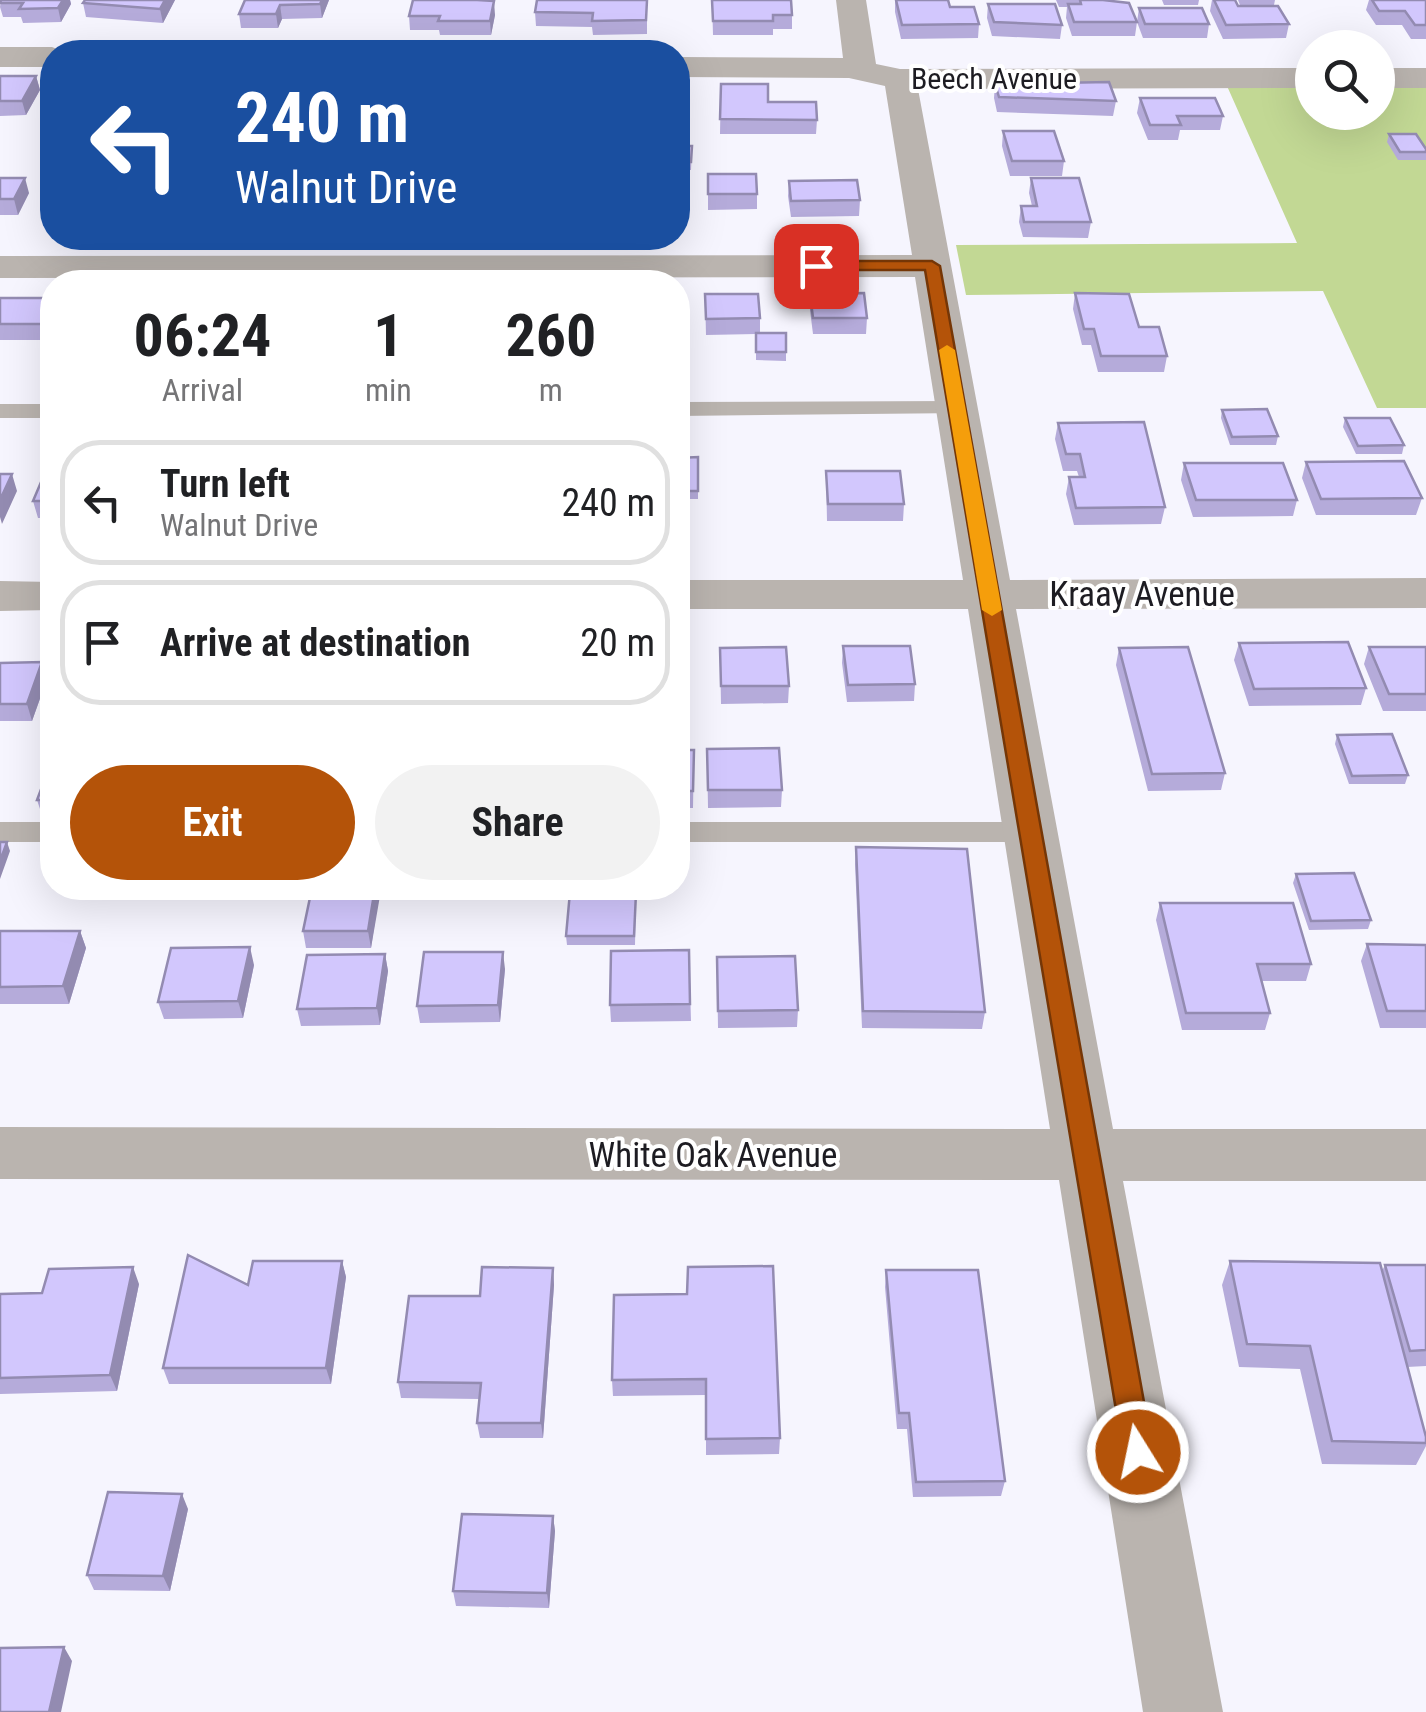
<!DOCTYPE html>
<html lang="en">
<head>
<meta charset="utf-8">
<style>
  body { margin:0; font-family:"Roboto Condensed",sans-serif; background:#f2f2f2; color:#202124; height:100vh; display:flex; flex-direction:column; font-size:38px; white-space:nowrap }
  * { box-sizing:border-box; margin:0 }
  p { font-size:32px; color:#757577 }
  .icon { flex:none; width:55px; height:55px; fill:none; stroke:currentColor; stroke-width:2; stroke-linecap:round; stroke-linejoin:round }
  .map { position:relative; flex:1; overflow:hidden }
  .panel { position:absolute; left:40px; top:270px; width:650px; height:630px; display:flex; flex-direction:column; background:#fff; border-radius:40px; box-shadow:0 10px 40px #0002 }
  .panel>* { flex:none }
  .hud { position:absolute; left:40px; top:40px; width:650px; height:210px; border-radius:40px; box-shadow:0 10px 40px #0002; background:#1a4fa0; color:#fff; overflow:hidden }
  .controls { position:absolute; left:1295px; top:30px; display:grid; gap:20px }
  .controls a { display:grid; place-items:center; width:100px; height:100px; border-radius:50%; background:#fff; box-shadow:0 10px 40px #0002; font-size:50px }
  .pin { position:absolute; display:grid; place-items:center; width:85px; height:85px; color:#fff; margin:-42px; border-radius:20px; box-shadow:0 5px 15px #0006 }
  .me { position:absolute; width:110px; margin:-55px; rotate:350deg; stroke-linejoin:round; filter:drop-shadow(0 0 8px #0008) }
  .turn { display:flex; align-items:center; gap:35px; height:210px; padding:0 30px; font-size:45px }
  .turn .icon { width:130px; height:130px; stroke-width:2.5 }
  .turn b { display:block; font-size:70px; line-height:85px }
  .eta { display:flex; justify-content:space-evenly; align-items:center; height:170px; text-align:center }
  .eta b { font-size:60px; font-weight:700; line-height:70px }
  .action { display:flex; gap:20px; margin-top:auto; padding:20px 30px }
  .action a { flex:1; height:115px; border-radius:60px; background:#b45309; color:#fff; font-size:40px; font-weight:700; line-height:115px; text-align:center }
  .action a+a { background:#f2f2f2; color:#202124 }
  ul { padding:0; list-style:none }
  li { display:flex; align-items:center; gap:30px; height:125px; margin:0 20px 15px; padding:0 10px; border:5px solid #e0e0e0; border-radius:40px }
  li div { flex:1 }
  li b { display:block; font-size:38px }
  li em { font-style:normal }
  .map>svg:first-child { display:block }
</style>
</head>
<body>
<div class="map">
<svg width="1426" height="1712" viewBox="0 0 1426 1712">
  <rect width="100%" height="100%" fill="#f6f5fe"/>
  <path fill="#c2d894" d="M1227,86H1312V112H1378V86H1426V408H1377L1323,291L966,295L956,245L1297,243Z"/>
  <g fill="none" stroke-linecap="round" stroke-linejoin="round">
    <path fill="#bab4af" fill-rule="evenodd" d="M957,401L969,408L965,413L678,416V402Z
      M0,404H52V418H0Z
      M0,822H52V842H0Z
      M678,822H1030L1040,825L1045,832L1040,839L1030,842H678Z"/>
    <path fill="#bab4af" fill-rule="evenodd" d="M836,0H866L876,64L900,69L1312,68V88L918,89L1010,580L1426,578V608L1016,609L1113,1129H1426V1181H1123L1223,1712H1143L1059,1180L0,1179V1127L1050,1129L968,609H678V580H963L915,277L0,278V256L912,255L885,86L849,78L678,77V57L843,58Z
      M0,47H52L65,52H52V67H0Z
      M1378,68H1426V88H1378Z
      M0,581L52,582V610L0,611Z"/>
  </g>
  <path fill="#b5abda" d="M1,0H70L71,4L61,22L23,23L21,17H3L0,7Z
    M85,0H175L163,23L86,17L83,3Z
    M245,0H329L322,18L282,19L278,28H241L239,14Z
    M413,0H479L495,15L491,35H440L439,30H410L409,16Z
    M647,0V34L593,35L592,27L536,26L535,12Z
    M712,0L792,15V29H773V35H713Z
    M895,0L950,7L979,24L978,38L901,39L895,12Z
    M1056,0H1103L1137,22L1135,36H1072L1066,18L1067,7H1059Z
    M1162,0H1199L1198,5H1164Z
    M1212,0H1235L1238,6L1289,24L1286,38L1223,39L1210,11Z
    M1238,0H1275L1274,5H1240Z
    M1369,0H1426V39H1411L1402,25H1376L1366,10Z
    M988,4L1062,25L1060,39L992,36L987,18Z
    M1139,8L1209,24L1207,38H1143L1137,22Z
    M0,76H36L40,90L26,115L0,116Z
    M721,84L817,120L816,134H720Z
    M995,84L1116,101L1113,116L997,112L994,98Z
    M1140,98L1223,116L1220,130H1180L1178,140H1148L1137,113Z
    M1003,131L1064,161L1062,176H1010L1002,146Z
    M1389,134L1426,149V160H1398L1387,142Z
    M678,146H692L691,170H678Z
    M708,174L757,194V209L708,210Z
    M0,178L29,193L18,215H0Z
    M1031,178L1091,222L1088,238L1023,237L1019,222L1021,206H1032L1029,193Z
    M789,181L860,200L859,216L791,217L788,196Z
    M52,187V215H50L46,200Z
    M1075,293L1139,327L1167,356L1164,372H1098L1091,345H1082L1073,309Z
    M705,294L760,318V333H786V361L756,360V334L706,335Z
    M810,294L867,318L866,334H813L810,310Z
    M0,298H52L49,340H0Z
    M1222,410L1278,436L1276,445H1230L1221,418Z
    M1345,418L1404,445L1402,454H1356L1343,427Z
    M1058,423L1165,507L1161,524L1074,525L1066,494L1069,477H1079L1077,471H1063L1055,439Z
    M698,457V499H678V458Z
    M1306,462L1422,498L1416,515H1316L1302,478Z
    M1184,463L1297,500L1293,516L1193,517L1181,480Z
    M52,468V518H38L33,501Z
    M826,471L904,504L903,521H827Z
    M1239,643L1366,688L1361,705L1249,706L1234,660Z
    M843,646L915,684L914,701L847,702L842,663Z
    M1369,647H1426V711H1383L1364,664Z
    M720,648L789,686L788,703L721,704Z
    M1119,648L1225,773L1221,790L1148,791L1116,665Z
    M42,662L47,679L32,721H0V663Z
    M1337,735L1408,775L1405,784H1349L1335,744Z
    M707,749L782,790L781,807L708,808Z
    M678,750H694L693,808H678Z
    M52,760V809H40L37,800Z
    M856,847L985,1012L982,1029L862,1028L855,864Z
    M1296,874L1371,920L1368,929L1309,930L1293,883Z
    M312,888H380L371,948H306L303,931Z
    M636,893L635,945H567L566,936Z
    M1160,903L1311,964L1306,981H1262L1270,1013L1265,1030H1182L1156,920Z
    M0,931H80L86,948L69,1004H0Z
    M1367,944L1426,945V1028H1380L1361,961Z
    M689,950L691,1021L611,1022L610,1005Z
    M385,954L388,971L380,1025L301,1026L297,1009Z
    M717,957L798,1010L797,1027L718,1028Z
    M254,965L243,1018L164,1019L158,1002Z
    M505,969L500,1022L420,1023L417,1006Z
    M342,1261L346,1277L331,1384H169L163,1368L248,1285Z
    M1230,1261L1382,1271L1385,1265H1426V1366L1407,1367L1426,1437V1446L1416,1465L1322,1464L1300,1369L1239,1367L1222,1285Z
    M553,1268L554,1285L543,1438H480L477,1423L480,1399L401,1398L398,1382L480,1296Z
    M886,1270L1005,1481L1001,1496L913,1497L907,1429H897L885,1287Z
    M139,1284L117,1391L0,1394V1294L42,1293Z
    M614,1295L780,1438L779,1454L706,1455V1395L613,1396L612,1380Z
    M188,1509L170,1591L94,1590L87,1575Z
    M553,1516L555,1531L549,1608L456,1606L453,1591Z"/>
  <path fill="#938bb1" d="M60,0H70L71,4L61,22L58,8Z
    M165,0H175L163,23L160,9Z
    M322,0H329L322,18L320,4Z
    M494,1L495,15L491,35L490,21Z
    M280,5L282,19L278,28L276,14Z
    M36,76L40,90L26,115L22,101Z
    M25,178L29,193L18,215L14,199Z
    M52,306V332L49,340L45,324Z
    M12,474L17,491L2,524L0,517V500Z
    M42,662L47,679L32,721L27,704Z
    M7,842L10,851L0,879V861Z
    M375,888H380L381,890L371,948L368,931Z
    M80,931L86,948L69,1004L63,986Z
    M250,947L254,965L243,1018L238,1001Z
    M503,952L505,969L500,1022L498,1005Z
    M385,954L388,971L380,1025L377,1008Z
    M342,1261L346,1277L331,1384L326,1368Z
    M133,1267L139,1284L117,1391L110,1375Z
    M553,1268L554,1285L543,1438L541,1423Z
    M182,1494L188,1509L170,1591L163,1576Z
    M553,1516L555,1531L549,1608L547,1593Z
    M64,1647L72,1661L61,1712H49Z"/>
  <path fill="#d2c7fd" stroke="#938bb1" stroke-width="2.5" d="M1,0H63L58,8L19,9L23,3H0Z
    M85,0H165L160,9L83,3Z
    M245,0H322L320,4L280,5L276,14H239Z
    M413,0H477L494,1L490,21H438L440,16H409Z
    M537,0H647L646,20L592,21L593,13L535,12Z
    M712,0H791L792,15H773V21H713Z
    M896,0H948L950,7H974L979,24L902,25Z
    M1080,0H1103L1129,3L1137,22H1074L1068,4H1081Z
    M1214,0H1235L1238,6H1278L1289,24L1226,25Z
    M1372,0H1426V25H1415L1405,11H1379Z
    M988,4H1055L1062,25L994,22Z
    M1139,8H1202L1209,24H1145Z
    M0,76H36L22,101H0Z
    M1109,82L1116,101L999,97L995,84Z
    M721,84H768V102H816L817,120L720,119Z
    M1140,98H1215L1223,116H1177L1181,125H1150Z
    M1003,131H1054L1064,161H1012Z
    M1389,134H1416L1426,149V152H1400Z
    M678,146H692L691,162H678Z
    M708,174H756L757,194H708Z
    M0,178H25L14,199H0Z
    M1031,178H1079L1091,222H1024L1021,206H1037Z
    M857,180L860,200L791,201L789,181Z
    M52,187V200H46Z
    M864,293L867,318H813L810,294Z
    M1075,293L1129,294L1139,327H1159L1167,356H1101L1094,329H1084Z
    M705,294H758L760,318L706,319Z
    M0,298H52V306L45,324H0Z
    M756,333H786V352H756Z
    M1267,409L1278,436L1232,437L1222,410Z
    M1345,418H1390L1404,445L1358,446Z
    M1144,422L1165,507L1076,508L1069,477H1085L1080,454H1066L1058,423Z
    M698,457V491H678V458Z
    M1404,461L1422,498L1321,499L1306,462Z
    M1184,463H1283L1297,500H1196Z
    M47,468H52V501H33Z
    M826,471H900L904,504H828Z
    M0,474H12L0,500Z
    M1348,642L1366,688L1254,689L1239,643Z
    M843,646H910L915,684L848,685Z
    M786,647L789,686H721L720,648Z
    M1188,647L1225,773L1152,774L1119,648Z
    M1369,647H1426V694H1389Z
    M42,662L27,704H0V663Z
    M1392,734L1408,775L1352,776L1337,735Z
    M779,748L782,790H708L707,749Z
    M678,750H694L693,791H678Z
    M52,760V800H37Z
    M0,842H7L0,861Z
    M856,847L967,849L985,1012L863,1011Z
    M1354,873L1371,920L1311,921L1296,874Z
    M312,888H375L368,931H303Z
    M570,892L636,893L634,936H566Z
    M1160,903H1293L1311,964H1257L1270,1013H1186Z
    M0,931H80L63,986L0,987Z
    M1367,944L1426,945V1011H1387Z
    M250,947L238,1001L158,1002L171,948Z
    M689,950L690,1004L610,1005L611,951Z
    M424,952H503L498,1005L417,1006Z
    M385,954L377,1008L297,1009L307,955Z
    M795,956L798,1010L718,1011L717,957Z
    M188,1255L248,1285L253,1261H342L326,1368H163Z
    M1230,1261L1380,1263L1426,1437V1443L1332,1441L1310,1346L1247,1344Z
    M1385,1265H1426V1350L1410,1351Z
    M773,1266L780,1438L706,1439V1379L612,1380L614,1295L687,1294L688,1267Z
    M133,1267L110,1375L0,1378V1294L42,1293L49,1269Z
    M482,1267L553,1268L541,1423H477L481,1383L398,1382L409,1296H480Z
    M886,1270H978L1005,1481L916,1482L909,1413H899Z
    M108,1492L182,1494L163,1576L87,1575Z
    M462,1514L553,1516L547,1593L453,1591Z
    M64,1647L49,1712H0V1648Z"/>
  <path fill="#b45309" stroke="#753606" stroke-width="2.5" d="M932,261L940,266L1153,1452L1149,1462L1138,1466L1127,1462L1123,1452L925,270H816L808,266L816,261Z"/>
  <path fill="#f59e0b" d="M947,345L955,350L1002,610L992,616L982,610L939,350Z"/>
  <g text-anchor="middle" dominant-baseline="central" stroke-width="8" stroke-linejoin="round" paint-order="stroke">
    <g font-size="30" fill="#1d1c22" stroke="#fff">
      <text x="994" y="78">Beech Avenue</text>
    </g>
    <g font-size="35" fill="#1d1c22" stroke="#fff">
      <text x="1142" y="594">Kraay Avenue</text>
      <text x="713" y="1155">White Oak Avenue</text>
    </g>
  </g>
</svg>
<div class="controls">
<a><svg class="icon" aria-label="search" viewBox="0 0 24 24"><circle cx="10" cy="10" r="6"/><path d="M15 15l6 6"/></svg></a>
</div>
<div class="pin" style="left:816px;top:266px;background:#d93025"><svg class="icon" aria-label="arrive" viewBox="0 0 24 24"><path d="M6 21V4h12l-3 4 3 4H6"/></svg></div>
<svg class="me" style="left:1138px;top:1452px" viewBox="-20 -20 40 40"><circle r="17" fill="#b45309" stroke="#fff" stroke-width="3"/><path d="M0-11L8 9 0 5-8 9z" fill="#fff"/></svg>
<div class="hud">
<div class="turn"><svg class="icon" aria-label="left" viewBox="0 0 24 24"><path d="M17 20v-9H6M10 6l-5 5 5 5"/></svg><div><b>240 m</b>Walnut Drive</div></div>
</div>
<section class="panel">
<div class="eta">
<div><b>06:24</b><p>Arrival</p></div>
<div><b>1</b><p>min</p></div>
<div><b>260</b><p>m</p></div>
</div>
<ul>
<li><svg class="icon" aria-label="left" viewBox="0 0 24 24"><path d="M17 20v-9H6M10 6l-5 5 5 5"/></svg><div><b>Turn left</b><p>Walnut Drive</p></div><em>240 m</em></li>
<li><svg class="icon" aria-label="arrive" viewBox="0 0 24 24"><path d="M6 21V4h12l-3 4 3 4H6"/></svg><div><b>Arrive at destination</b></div><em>20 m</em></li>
</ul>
<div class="action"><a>Exit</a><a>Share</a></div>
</section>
</div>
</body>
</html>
